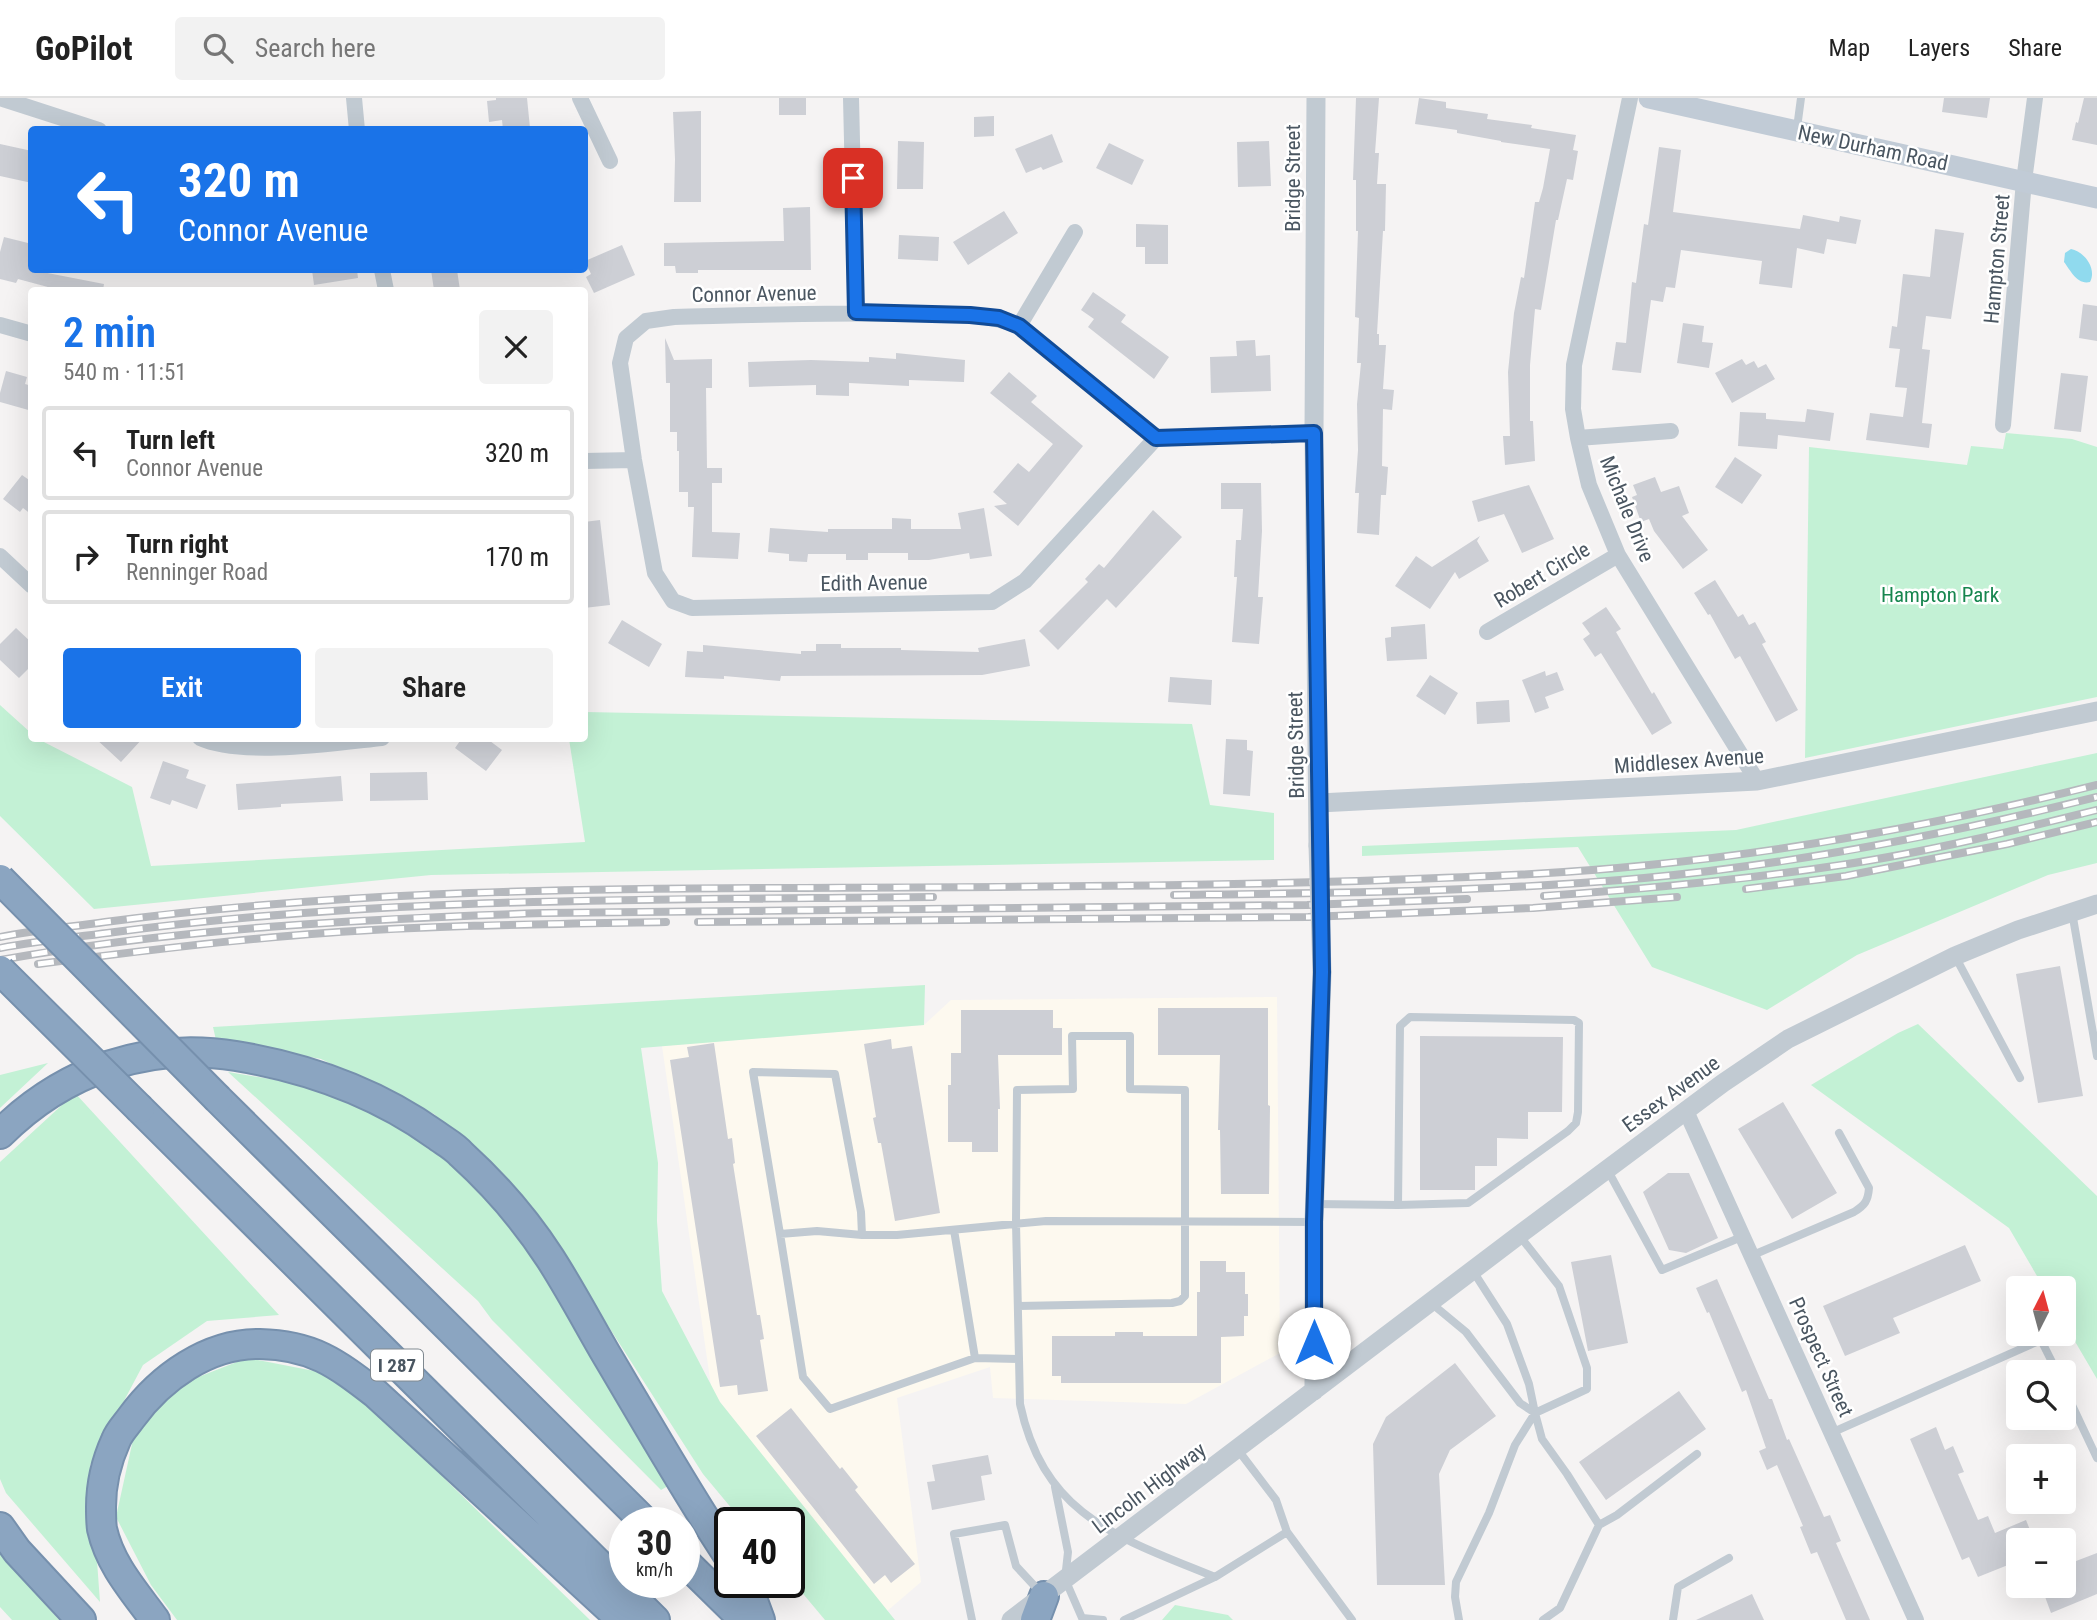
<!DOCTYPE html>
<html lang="en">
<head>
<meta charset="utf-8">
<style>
  body { margin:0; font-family:"Roboto Condensed",sans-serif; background:#f2f2f2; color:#222; height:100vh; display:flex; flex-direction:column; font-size:26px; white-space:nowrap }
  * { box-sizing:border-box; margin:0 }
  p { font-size:23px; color:#767676 }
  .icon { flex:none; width:38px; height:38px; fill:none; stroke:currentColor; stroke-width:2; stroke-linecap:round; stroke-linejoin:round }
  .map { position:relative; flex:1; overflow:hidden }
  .sheet { position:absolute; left:28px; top:189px; width:560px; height:455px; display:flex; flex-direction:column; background:#fff; border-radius:7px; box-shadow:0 7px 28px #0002 }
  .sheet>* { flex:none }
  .banner { position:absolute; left:28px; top:28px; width:560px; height:147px; border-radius:7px; box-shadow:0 7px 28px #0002; background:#1a73e8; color:#fff; overflow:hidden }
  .needle { width:46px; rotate:6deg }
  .controls { position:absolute; left:2006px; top:1178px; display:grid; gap:14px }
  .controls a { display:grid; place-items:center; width:70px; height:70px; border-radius:7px; background:#fff; box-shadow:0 7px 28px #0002; font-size:35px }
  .speed { position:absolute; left:609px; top:1409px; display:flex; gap:14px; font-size:35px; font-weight:700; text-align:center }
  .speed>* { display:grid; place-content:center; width:91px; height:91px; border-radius:50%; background:#fff; box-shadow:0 7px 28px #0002; line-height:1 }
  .speed small { font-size:18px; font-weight:400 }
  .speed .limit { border:4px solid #111; border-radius:10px; background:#fff; color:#111 }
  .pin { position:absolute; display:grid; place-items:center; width:60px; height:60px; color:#fff; margin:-30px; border-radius:14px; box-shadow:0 4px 10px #0006 }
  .me { position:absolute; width:77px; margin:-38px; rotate:0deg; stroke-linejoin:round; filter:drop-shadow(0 0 5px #0008) }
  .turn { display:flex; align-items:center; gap:24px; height:147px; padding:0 35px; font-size:32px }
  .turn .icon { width:91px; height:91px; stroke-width:2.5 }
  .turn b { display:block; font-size:49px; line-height:60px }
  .round { display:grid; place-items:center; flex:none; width:74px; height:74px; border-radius:7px; background:#f2f2f2 }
  .headline { display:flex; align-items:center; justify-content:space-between; height:119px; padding:0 35px }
  h1 { font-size:42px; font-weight:600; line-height:52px; color:#1a73e8 }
  .action { display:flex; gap:14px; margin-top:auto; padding:14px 35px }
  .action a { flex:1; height:80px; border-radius:7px; background:#1a73e8; color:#fff; font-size:28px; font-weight:600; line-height:80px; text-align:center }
  .action a+a { background:#f2f2f2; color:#222 }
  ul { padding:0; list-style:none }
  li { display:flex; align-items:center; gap:21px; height:94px; margin:0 14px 10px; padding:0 21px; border:4px solid #e0e0e0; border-radius:7px }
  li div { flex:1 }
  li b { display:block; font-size:26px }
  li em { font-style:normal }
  header { display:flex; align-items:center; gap:42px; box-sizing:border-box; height:98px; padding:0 35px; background:#fff; border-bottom:2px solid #e0e0e0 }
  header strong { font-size:33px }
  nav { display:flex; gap:38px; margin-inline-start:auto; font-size:24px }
  .search { width:490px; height:63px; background:#f2f2f2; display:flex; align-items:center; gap:18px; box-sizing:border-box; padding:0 24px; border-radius:7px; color:#767676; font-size:26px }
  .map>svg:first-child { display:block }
</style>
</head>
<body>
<header>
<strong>GoPilot</strong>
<div class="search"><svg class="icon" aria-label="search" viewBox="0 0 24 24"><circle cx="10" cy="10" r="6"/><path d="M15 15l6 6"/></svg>Search here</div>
<nav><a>Map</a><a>Layers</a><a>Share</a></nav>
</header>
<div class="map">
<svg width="2097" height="1522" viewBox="0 0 2097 1522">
  <rect width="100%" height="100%" fill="#f5f3f3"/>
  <path fill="#fdf9ef" d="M1277,899L1280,1255L1186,1306L993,1300L990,1269L897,1300L921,1484L886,1514L720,1304L711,1288L662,948L924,927L951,902Z"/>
  <path fill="#c3f1d5" d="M2006,335L2072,341L2097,349V599L1805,660L1809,349L1967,367L1971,348L2003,351Z
    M0,607L31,635L32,640L38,641L132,689L151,768L585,744L569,641L584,640L585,614L1192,626L1210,707L1274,715V762L431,777L94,811L0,718Z
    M2097,655V765L2048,777L1857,857L1767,912L1652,869L1578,749L1362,758V748L1736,732Z
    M925,887L924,927L641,950L658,1065L657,1123L662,1193L720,1304L895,1522H825L789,1479V1424H743L703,1376L541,1123L434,1016L321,961L216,942L213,929Z
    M1918,926L2097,1098V1281L2063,1223V1190H2044L2009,1130L1811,987L1898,935Z
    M48,965L0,1010V977Z
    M228,974L294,985L378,1015L450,1061L515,1132L565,1206L668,1388L661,1392L492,1222L478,1203Z
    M75,995L279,1217L207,1223L143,1267L90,1367L100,1504L6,1395L0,1381V1064Z
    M247,1260L345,1279L449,1385L590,1522H177L151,1487L116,1419L134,1337L183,1285Z
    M0,1455L59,1522H12L0,1509Z
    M1175,1507L1228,1517L1233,1522H1162Z"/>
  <path fill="#90daee" d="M2071,151C2085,154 2097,171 2090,184C2077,187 2071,173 2064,164L2065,155Z"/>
  <path fill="#cdcfd5" d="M496,0H527L530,30L503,32L502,22L489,24L487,3L496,2Z
    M779,0H806V17H779Z
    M1356,0H1379L1375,55H1379L1377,86H1386L1385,133H1383L1377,236H1379V247H1386L1383,291L1394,292L1392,312L1383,311L1382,368L1388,369L1386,397H1381L1379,437L1357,435L1359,395H1355L1358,352L1357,306L1361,265H1357L1359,220L1355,219L1358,133H1356V82H1353Z
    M1419,0L1446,4V10L1488,16L1487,21L1532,27L1531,30L1576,37L1573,52L1578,53L1573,82L1567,81L1558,122H1556L1541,212L1535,211L1530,267V323H1533L1535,363L1505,367L1503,338H1510L1508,274L1514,215L1521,179L1524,180L1535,104H1539L1543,90L1550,51L1501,44V43L1457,35V32L1415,26Z
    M1944,0H1990L1987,20L1942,14Z
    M2084,0H2097V47L2072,42L2076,24L2078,25Z
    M701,13V104H674L675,61L673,14Z
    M994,18V38L974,39V19Z
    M1052,36L1063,64L1043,72L1041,69L1026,75L1015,51Z
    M898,43L924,44L923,91H897Z
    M1269,43L1271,88L1238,89L1237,44Z
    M1109,45L1144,62L1132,87L1096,70Z
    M0,46L32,53V85L0,78Z
    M1659,49L1681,52L1673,114L1800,131L1803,117L1839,124L1840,118L1861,122L1856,146L1827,141L1824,156L1797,150L1792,190L1759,186L1762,163L1681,152L1675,190L1666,189L1663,204L1651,202L1641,275L1612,272L1616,244L1626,245L1632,184L1636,185L1644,126L1648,127Z
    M810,109L811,172H698V175H676L675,168H664V145L784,143L783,110Z
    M1004,113L1018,135L968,167L953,144Z
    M1136,126L1168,127V166H1145V149H1136Z
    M1935,131L1964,135L1951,221L1926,218L1922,251L1930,252L1922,325L1932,326L1929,350L1866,342L1870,315L1903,319L1907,290L1895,289L1900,251L1889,250L1892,228L1897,229L1903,176L1930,179Z
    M899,137L939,139L938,163L898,161Z
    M4,139L32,146V172L104,186L103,192H59L18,181L16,185L0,181V154Z
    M622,147L635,177L594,195L586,179L591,176L585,163Z
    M312,172H357L358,180L314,187Z
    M431,172H457L460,192H434Z
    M1093,194L1126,217L1121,224L1169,259L1154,281L1088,229L1094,221L1081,212Z
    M2083,206L2097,208V243L2079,240Z
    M1683,225L1704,228L1702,244L1713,245L1709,270L1677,265Z
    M665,240L674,262L712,261V290H706L707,370H722V385H712V434L740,435L738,461L692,459L694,409H688V394H679V353H677V334H670V285H666Z
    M1255,242L1256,258L1270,257L1271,293L1211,295L1210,259L1237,258L1236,243Z
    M896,255L965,262L964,284L909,282V288L849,285V298L816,297V287L749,289L748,264L811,262L869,264V259L896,261Z
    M1742,261L1746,267L1754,263L1758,270L1766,266L1775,281L1732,305L1715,275Z
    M6,273L27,279L25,286L32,288V313L0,304V295Z
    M1009,274L1037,298L1031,304L1083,348L1018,428L994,408L1007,406L993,394L1018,365L1029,374L1053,346L990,295Z
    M2061,275L2088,278L2081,334L2054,331Z
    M1807,311L1834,315L1830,343L1778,337L1777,351L1738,348L1740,314L1766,315V321L1805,324Z
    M1735,359L1762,377L1742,406L1715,389Z
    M22,377L32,384V417L23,410L20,414L3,401Z
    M1655,379L1661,394L1679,388L1689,415L1682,418L1708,452L1683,471L1654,433L1649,421L1641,424L1632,399L1637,397L1633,387Z
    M1221,385H1261L1262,433L1258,499H1263L1259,546L1232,544L1237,479H1234L1236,442H1241L1243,411H1221Z
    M1529,387L1554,441L1522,455L1504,416L1478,424L1472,403Z
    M984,410L992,458L970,461L969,455L929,462H908V455H868V462H846V456H808L807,464L789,463V456L768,454L770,430L828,434V431H892V420L911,421V431H961L958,415Z
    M1153,412L1182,439L1116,510L1107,501L1058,552L1039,533L1088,484L1085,481L1099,466L1104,470Z
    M600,422L610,507L584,510V424Z
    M1480,438L1477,443L1489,463L1459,481L1455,474L1430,511L1395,488L1416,458L1432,469Z
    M1715,482L1738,519L1743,516L1749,527L1755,524L1766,544L1762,546L1798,612L1776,624L1740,558L1735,561L1710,516L1708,517L1694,495Z
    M1606,509L1621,531L1616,534L1652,596L1654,594L1672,625L1652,637L1601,555L1595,559L1583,541L1590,536L1582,525Z
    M622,522L662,546L649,569L608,545Z
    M1425,526L1427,561L1387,563L1385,540L1391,539V529Z
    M16,530L32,545V567L19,580L0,562V546Z
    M1025,541L1030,568L982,577L781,578L780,583L724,578V581L685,579L687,553L703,554V547L801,556V553H816V546H841V550H901V552L979,554L978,550Z
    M1545,573L1546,578L1557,574L1564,592L1545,599L1549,610L1535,615L1522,582Z
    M1430,577L1458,595L1445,617L1416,598Z
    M1170,579L1212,582L1211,607L1168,604Z
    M1509,602L1510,624L1477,626L1476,604Z
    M95,640H143L121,664Z
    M462,640H486L502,652L486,673L455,650Z
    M1226,641L1247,642V652L1253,653L1250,698L1223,696Z
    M163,663L189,672L186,680L206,687L197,711L172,702L170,707L150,700Z
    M427,674L428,702L370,703V675Z
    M341,678L343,703L281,706V709L238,712L236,686Z
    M2060,868L2083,998L2038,1005L2016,876Z
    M1158,910H1268V1007L1270,1008L1269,1096H1221L1220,1032H1218L1220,957H1158Z
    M961,912H1053V930H1062V957H998L1000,1011H998V1054H972V1044H948V987H951V955H961Z
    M1420,938L1563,939L1562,1014H1528V1041L1497,1040V1068H1475V1092H1420Z
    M891,941L892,951L912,948L940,1115L895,1123L881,1045H878L873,1020L876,1019L864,946Z
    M714,945L728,1041L732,1040L735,1065L733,1066L757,1217H760L764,1241L760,1242L768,1293L738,1297L737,1287L720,1289L670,962L689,959L687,949Z
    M1783,1004L1837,1095L1792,1121L1738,1031Z
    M1668,1075H1689L1718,1140L1686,1155L1669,1152L1643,1094Z
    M1965,1147L1981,1183L1893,1220L1900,1235L1845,1258L1823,1208Z
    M1611,1157L1628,1245L1588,1253L1571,1164Z
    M1200,1163H1226V1174H1245V1196H1248V1218H1244V1238L1221,1239V1285H1061V1278H1052V1238H1115V1234H1143V1238H1197V1194H1200Z
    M1717,1181L1769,1301H1772L1787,1342L1789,1341L1824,1419L1830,1417L1841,1443L1836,1445L1870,1522H1846L1817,1454L1811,1456L1800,1429L1803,1428L1777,1367L1767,1372L1759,1353L1766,1350L1746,1292L1742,1294L1709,1214L1707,1215L1696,1190Z
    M1455,1265L1496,1318L1450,1352L1439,1376L1445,1487H1377L1373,1346L1386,1319Z
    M1679,1293L1706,1331L1606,1402L1579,1364Z
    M791,1310L840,1371L842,1369L858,1389L855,1392L915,1466L891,1485L885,1477L874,1486L756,1338Z
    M1936,1329L1945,1352L1953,1348L1964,1374L1958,1376L1978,1422L1988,1418L1995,1435L2026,1422L2034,1442H2018V1463L1978,1479L1969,1459L1962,1462L1910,1341Z
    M988,1357L992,1376L981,1378L985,1402L932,1412L927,1384L935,1383L932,1367Z
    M2097,1455V1496L2051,1515L2044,1496L2053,1492L2050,1488H2063V1468Z
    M1752,1496L1764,1522H1696Z"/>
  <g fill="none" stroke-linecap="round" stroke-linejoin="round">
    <defs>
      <path id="motorway" d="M218,1001L645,1424
        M140,1011L655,1522
        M0,1036C63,973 147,943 236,958C308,970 376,994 436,1037C444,1043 454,1048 461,1056C494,1086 526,1123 550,1160C570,1191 588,1225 606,1256C647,1325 686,1394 730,1460
        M0,1429L17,1453L81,1522
        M684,1463L744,1522
        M746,1484L760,1522
        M155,1522C134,1493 110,1467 102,1431C101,1424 101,1416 101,1409C101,1386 106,1364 116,1342C119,1334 126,1327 131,1320C160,1280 208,1245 260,1246C312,1247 336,1265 375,1295L622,1522
        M1035,1522L1044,1498"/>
    </defs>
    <use href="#motorway" stroke="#7690ad" stroke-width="32"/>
    <path stroke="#c1cad2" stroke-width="8" d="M1797,30L1801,0
      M2072,814L2097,958
      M1955,858L2020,980
      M1410,919L1574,922L1579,925L1578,1014L1576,1025L1568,1033L1468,1105L1398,1107L1400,928Z
      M1607,1071L1662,1172L1744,1138
      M1314,1106L1398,1107
      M954,1132L975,1260
      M780,1136L753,974L835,976L861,1114L862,1137
      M1753,1157L1854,1114C1865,1107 1868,1103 1869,1090L1839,1035
      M1431,1205L1466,1234L1520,1305L1535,1315L1529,1286L1507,1226L1473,1173
      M1018,1208L1172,1205L1180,1203L1185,1198V992L1130,991V938H1072L1073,991L1017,992L1016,1125L1020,1306C1044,1419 1120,1440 1215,1479L1287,1434L1352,1522
      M1019,1261L975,1260L830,1311L803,1279L780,1136L817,1133L862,1137H897L1046,1123L1314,1124
      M2063,1288L2097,1360
      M1535,1315L1542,1341L1567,1376L1599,1427L1560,1510L1543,1522
      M1831,1335L2041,1242L2057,1274
      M1238,1352L1276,1402L1287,1434
      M1055,1389L1068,1454L1065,1481L1082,1520L1103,1522
      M1599,1427L1617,1417L1697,1356
      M972,1522L954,1436L1005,1427L1016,1468L1042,1496
      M1124,1522L1215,1479
      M1459,1522L1455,1499L1456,1484L1489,1415L1515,1347L1535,1315L1587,1291V1270L1559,1188L1519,1137
      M1673,1522L1678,1489L1729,1460"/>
    <path stroke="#c1cad2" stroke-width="16" d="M0,0L99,32
      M354,0L357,32
      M580,0L610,63
      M851,0L856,214
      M1630,0L1574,267L1573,311L1578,340L1589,387L1618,457L1757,683
      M382,172L386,192
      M0,227L32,236
      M1019,228L1075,134
      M2003,327L2024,83L2035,0
      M1156,340L1025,483L992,504L692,510L673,503L655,475L634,362L620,265L626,240L646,223L674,219C752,217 830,214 909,216C946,216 984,214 1019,228L1156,340L1314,335
      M1578,340L1671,333
      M584,363L634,362
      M0,458L32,488
      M1487,534L1618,457
      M200,640C242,659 335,645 382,640
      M1686,1013L1916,1522"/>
    <path stroke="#c1cad2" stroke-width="19" d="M1316,0L1314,335L1318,748
      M1319,705L1757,683L2097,613
      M1314,1293V1124L1322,874
      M1011,1522L1519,1137L1723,985L1788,941L1955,858L2018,832L2097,806"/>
    <path stroke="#c1cbd6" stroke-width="21" d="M1649,0L2097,100"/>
    <use href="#motorway" stroke="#8ba5c1" stroke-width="28"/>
    <defs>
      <path id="rail" d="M1746,791L1846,778L2007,746L2097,724
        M1174,797C1331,795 1488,794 1644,780C1798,766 1948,736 2097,699
        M1544,798C1644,791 1743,782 1841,767C1927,754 2013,733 2097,712
        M698,824L1308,819L1533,810L1677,799
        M0,839C35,832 70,829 105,824C322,795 541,791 760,790C968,789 1177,789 1385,782C1473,779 1561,776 1649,767C1801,752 1949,724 2097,687
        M0,850C38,843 77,839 115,834C386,798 660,802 933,799
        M0,862C179,830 362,821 544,815L1307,807L1467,801
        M38,866C133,854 229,842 325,835C438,827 552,826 666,824"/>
    </defs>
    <use href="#rail" stroke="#b5b8bd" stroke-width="8"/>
    <use href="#rail" stroke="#fff" stroke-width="5" stroke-dasharray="16" stroke-linecap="butt"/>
    <defs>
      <path id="motorway-bridge" d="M0,781L218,1001
        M0,872L140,1011"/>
    </defs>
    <use href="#motorway-bridge" stroke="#7690ad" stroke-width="32" stroke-linecap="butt"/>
    <path stroke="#c1cad2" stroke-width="19" d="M1318,748L1322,874"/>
    <use href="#motorway-bridge" stroke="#8ba5c1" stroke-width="28"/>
  </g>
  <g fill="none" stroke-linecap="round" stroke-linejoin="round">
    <defs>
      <path id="route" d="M853,80L856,214L970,217L999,220L1019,228L1156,340L1314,335L1322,874L1314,1124V1245"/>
    </defs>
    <use href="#route" stroke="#114b97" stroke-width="18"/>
    <use href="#route" stroke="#1a73e8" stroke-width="12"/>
  </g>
  <g text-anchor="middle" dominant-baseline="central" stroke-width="5" stroke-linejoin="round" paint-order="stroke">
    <rect fill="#fff" stroke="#808990" stroke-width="2" x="371" y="1251.5" width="52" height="31" rx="5"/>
    <g font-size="19" font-weight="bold" fill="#4a5661">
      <text x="397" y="1267">I 287</text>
    </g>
    <g font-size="21" fill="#4a5661" stroke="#fff">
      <text transform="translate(1873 50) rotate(12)">New Durham Road</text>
      <text transform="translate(1293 80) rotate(-90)">Bridge Street</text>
      <text transform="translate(1997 161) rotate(-85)">Hampton Street</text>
      <text transform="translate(754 196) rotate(-1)">Connor Avenue</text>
      <text transform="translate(1627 411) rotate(68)">Michale Drive</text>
      <text transform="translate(1542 477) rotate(-31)">Robert Circle</text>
      <text transform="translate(874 485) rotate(-1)">Edith Avenue</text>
      <text transform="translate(1296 647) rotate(-91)">Bridge Street</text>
      <text transform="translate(1689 663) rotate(-4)">Middlesex Avenue</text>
      <text transform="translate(1671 996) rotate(-36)">Essex Avenue</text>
      <text transform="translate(1821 1259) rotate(66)">Prospect Street</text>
      <text transform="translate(1149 1390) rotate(-37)">Lincoln Highway</text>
    </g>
    <g font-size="21" fill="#17864f" stroke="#fff">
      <text x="1940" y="497">Hampton Park</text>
    </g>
  </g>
</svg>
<div class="controls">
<a><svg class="needle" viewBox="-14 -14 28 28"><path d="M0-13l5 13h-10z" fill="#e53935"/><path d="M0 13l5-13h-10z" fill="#767676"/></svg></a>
<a><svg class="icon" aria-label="search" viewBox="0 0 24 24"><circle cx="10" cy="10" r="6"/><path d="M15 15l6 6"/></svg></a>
<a>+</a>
<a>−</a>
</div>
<div class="speed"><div>30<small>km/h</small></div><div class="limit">40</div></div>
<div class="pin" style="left:853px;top:80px;background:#d93025"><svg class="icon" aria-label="arrive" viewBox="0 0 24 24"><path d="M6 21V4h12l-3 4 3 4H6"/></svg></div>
<svg class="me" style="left:1314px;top:1245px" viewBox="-20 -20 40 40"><circle r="19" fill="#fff"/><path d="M0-13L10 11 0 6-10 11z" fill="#1a73e8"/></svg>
<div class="banner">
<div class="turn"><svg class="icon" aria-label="left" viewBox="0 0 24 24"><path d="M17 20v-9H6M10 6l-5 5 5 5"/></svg><div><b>320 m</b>Connor Avenue</div></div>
</div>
<section class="sheet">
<div class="headline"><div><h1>2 min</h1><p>540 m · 11:51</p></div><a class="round"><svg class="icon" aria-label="close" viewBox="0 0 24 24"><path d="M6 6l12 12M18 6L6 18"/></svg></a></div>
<ul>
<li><svg class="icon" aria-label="left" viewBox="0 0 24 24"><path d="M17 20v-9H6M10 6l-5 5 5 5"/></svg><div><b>Turn left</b><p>Connor Avenue</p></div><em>320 m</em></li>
<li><svg class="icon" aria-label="right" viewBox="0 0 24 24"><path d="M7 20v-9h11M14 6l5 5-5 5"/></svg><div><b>Turn right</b><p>Renninger Road</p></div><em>170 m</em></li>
</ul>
<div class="action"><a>Exit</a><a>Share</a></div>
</section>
</div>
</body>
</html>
